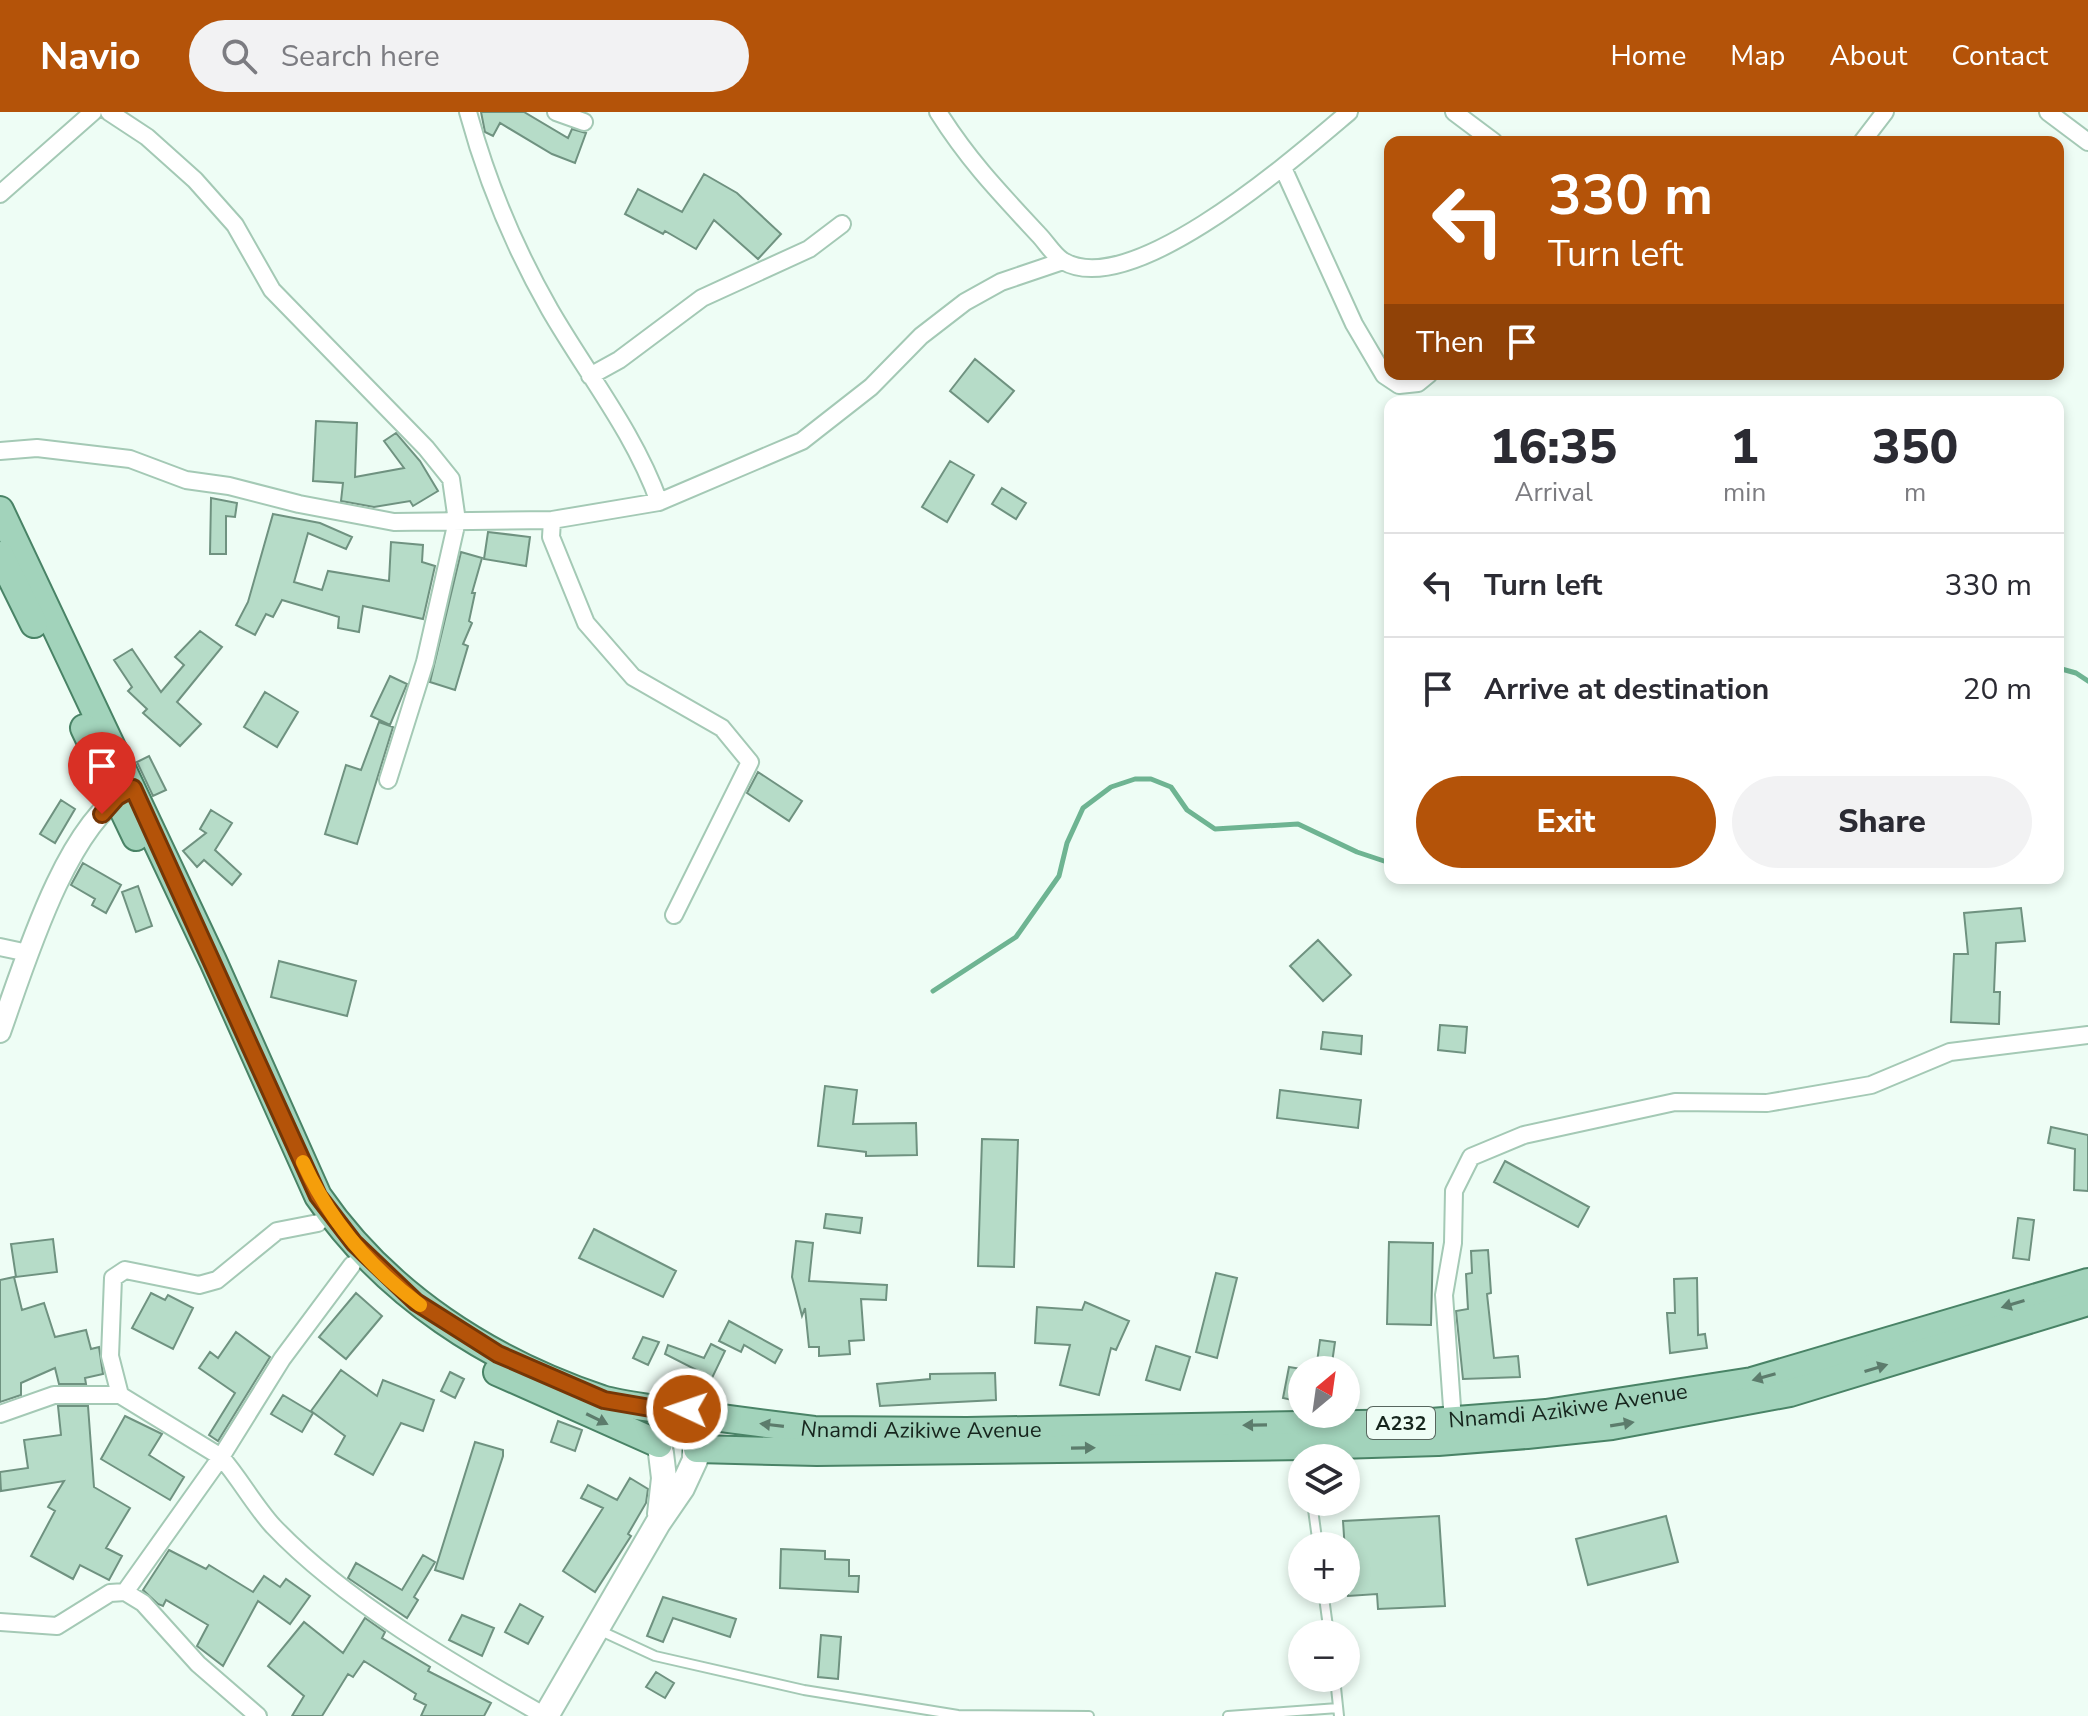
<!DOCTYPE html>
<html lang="en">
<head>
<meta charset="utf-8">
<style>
  body { margin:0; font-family:"Nunito Sans",sans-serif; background:#f2f2f3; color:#2b2b33; height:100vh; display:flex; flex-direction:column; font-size:30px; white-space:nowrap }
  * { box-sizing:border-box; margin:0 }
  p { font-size:26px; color:#7c7c81 }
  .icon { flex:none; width:44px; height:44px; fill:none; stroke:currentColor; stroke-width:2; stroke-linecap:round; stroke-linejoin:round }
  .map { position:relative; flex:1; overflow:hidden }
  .panel { position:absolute; left:1384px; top:284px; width:680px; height:488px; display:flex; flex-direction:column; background:#fff; border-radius:16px; box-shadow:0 4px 12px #0003 }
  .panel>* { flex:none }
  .banner { position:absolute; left:1384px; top:24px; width:680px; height:244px; border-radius:16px; box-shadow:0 4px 12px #0003; background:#b45309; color:#fff; overflow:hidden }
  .needle { width:52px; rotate:29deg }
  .fabs { position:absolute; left:1288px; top:1244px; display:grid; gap:16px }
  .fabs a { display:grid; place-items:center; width:72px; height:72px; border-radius:50%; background:#fff; box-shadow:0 4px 12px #0003; font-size:40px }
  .pin { position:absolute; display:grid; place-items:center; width:68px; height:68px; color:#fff; margin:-82px -34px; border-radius:50% 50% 50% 0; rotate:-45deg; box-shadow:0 0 8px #0007 }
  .pin .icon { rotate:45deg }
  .me { position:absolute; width:88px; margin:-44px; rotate:273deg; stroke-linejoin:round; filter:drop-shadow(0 0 6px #0008) }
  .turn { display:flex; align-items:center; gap:28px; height:168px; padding:0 32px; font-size:36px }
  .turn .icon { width:104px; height:104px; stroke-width:2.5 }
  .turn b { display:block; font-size:56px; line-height:68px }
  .then { display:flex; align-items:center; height:76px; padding:0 32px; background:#0003; gap:16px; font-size:30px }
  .eta { display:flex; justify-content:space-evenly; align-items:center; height:136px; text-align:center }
  .eta b { font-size:48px; font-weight:800; line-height:56px }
  .cta { display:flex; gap:16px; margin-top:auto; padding:16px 32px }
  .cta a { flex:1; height:92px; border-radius:48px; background:#b45309; color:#fff; font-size:32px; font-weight:800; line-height:92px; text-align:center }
  .cta a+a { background:#f2f2f3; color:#2b2b33 }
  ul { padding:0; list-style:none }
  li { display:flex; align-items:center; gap:24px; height:104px; padding:0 32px; border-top:2px solid #e1e1e2 }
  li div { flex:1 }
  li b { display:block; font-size:30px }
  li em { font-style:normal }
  header { display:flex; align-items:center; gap:48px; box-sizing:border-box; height:112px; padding:0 40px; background:#b45309; color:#fff }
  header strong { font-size:38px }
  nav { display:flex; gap:44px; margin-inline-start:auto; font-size:28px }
  .search { width:560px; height:72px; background:#f2f2f3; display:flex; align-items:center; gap:20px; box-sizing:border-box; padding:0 28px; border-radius:44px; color:#7c7c81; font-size:30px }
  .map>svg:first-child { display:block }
</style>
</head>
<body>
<header>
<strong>Navio</strong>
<div class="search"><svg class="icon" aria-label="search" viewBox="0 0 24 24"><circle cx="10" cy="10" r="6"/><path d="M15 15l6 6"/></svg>Search here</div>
<nav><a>Home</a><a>Map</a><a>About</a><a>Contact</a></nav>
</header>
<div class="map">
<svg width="2088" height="1604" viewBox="0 0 2088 1604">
  <rect width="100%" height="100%" fill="#eefdf5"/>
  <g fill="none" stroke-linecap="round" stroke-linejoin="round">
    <path stroke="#6eb492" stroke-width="5" d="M2058,556L2076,561L2088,569
      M933,879L1016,825L1059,764L1067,731L1083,696L1111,675L1135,667H1151L1171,675L1187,698L1215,717L1298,712L1357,740L1390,751"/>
  </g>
  <path fill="#b6dcc8" stroke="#6f9280" stroke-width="2" d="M481,0H524L568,26L572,17L586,21L575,51L552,42L500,11L493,24L485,20Z
    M704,62L737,81L781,122L758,147L714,108L696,137L665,119L663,122L625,102L638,77L682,100Z
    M975,247L1014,279L988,310L950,279Z
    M316,309L357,311L355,365L404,356L384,329L396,321L420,349L438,379L413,394L410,389L374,395L341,389L343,371L313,369Z
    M950,349L974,363L947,410L922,395Z
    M1002,376L1026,391L1016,407L992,392Z
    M211,386L237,391L235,405L226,404V442H210Z
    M273,402L320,411L352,425L346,437L308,421L294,470L322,478L328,459L389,469L391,430L423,433L422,450L435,454L423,507L363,494L359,520L338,516L339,505L282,488L273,505L266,502L255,523L236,513L248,490Z
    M488,420L530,425L526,454L484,447Z
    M461,440L482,446L472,481H475L469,509L472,511L463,532L468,534L455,578L430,570Z
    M200,519L222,535L177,590L201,612L180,634L143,601L147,597L128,579L132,575L114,548L132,537L161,580L184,553L175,545Z
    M390,564L407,572L390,613L371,604Z
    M265,580L298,600L277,635L244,615Z
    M379,610L393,615L357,732L325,722L346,653L361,658Z
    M149,644L166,678L153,684L137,650Z
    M758,660L802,689L789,709L747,681Z
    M61,688L75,697L55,731L40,722Z
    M211,698L232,711L215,738L241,762L232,773L204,748L197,755L183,739L206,721L200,717Z
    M83,751L121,773L106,801L92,793L95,787L71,773Z
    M138,774L152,814L136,820L122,780Z
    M2021,796L2025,829L1996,831L1994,880H2000L1999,912L1951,910L1954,842H1968L1964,801Z
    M1318,828L1351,863L1323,889L1290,854Z
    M279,849L356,869L347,904L271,885Z
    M1440,913L1467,915L1465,941L1438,938Z
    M1323,920L1362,924L1361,942L1321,937Z
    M825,974L857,978L853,1012L916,1011L917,1043L866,1044V1040L818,1034Z
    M1280,978L1361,988L1358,1016L1277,1006Z
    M2051,1015L2088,1023V1079L2074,1078L2075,1037L2048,1031Z
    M982,1027L1018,1028L1014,1155L978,1154Z
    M1505,1049L1589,1095L1578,1115L1494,1070Z
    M826,1102L862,1106L860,1121L824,1116Z
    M2018,1106L2034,1108L2029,1148L2013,1146Z
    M594,1117L676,1159L663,1185L579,1146Z
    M53,1127L57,1160L16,1165L11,1132Z
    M796,1129L813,1131L809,1169L887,1173L886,1188L861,1187L864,1228L849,1229L850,1242L819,1244V1235H809L805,1196L802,1204L792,1165Z
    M1389,1130L1433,1131L1431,1213L1387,1212Z
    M1488,1138L1491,1181L1487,1182L1494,1246L1518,1244L1520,1265L1463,1267L1456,1199L1468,1197L1466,1162L1472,1161L1471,1139Z
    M1216,1161L1237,1166L1217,1246L1196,1240Z
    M14,1165L22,1198L44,1191L55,1225L86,1218L91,1237L99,1235L103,1262L85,1266L86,1272H59L55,1256L21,1271V1283L0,1290V1168Z
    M1697,1166L1698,1223L1705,1222L1707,1236L1670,1241L1667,1201H1675L1674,1167Z
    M151,1181L165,1188L168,1183L193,1196L173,1237L132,1216Z
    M356,1181L382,1204L346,1247L319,1225Z
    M1085,1190L1129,1209L1116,1238L1111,1236L1099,1283L1060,1273L1070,1233L1035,1231L1037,1195L1082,1198Z
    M729,1209L782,1238L775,1251L744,1233L741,1240L719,1229Z
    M236,1220L270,1245L218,1329L209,1323L235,1281L199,1256L210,1240L218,1246Z
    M643,1225L659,1230L648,1253L633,1246Z
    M1320,1228L1335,1230L1331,1258H1316Z
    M711,1232L725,1239L712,1266L665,1242L668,1233L704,1246Z
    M1156,1234L1190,1245L1180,1278L1146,1268Z
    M1289,1255L1302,1257V1290L1283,1286Z
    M341,1258L377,1284L383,1268L434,1288L423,1319L401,1311L373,1363L335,1342L345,1324L311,1299Z
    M450,1260L464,1267L455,1286L441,1279Z
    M995,1261L996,1288L880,1294L877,1272L930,1267V1262Z
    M283,1283L313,1301L302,1320L271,1302Z
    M58,1294H88L94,1375L130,1396L106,1436L122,1444L109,1468L80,1453L73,1467L31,1444L55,1399L48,1395L64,1369L1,1379L0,1360L28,1356L24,1328L61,1323Z
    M125,1304L162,1322L149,1343L184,1365L170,1388L101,1347Z
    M558,1309L582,1318L575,1339L551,1330Z
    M475,1330L503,1338V1344L463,1467L435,1458Z
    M630,1366L648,1377L646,1391L628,1422L631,1424L595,1480L563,1459L603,1396L581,1386L588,1373L617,1388Z
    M1439,1404L1445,1494L1378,1497L1377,1482L1348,1484L1343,1409Z
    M1666,1404L1678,1450L1588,1473L1576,1427Z
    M781,1437L825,1439V1447L849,1448V1464H859L858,1480L780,1476Z
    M169,1438L206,1457L209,1453L253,1480L264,1464L280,1475L286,1467L310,1484L290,1512L258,1489L223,1554L197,1534L208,1513L166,1488L163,1494L158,1492L143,1478Z
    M423,1443L435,1450L414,1485L418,1488L407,1506L348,1466L356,1451L402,1478Z
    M663,1485L736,1507L730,1525L673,1506L663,1530L647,1524Z
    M520,1492L543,1505L528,1532L505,1520Z
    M462,1503L494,1516L482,1544L449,1528Z
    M365,1506L385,1520L382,1526L430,1555L428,1559L491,1591L484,1604H421L426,1593L414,1587L416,1582L364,1549L353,1565L348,1562L322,1604H292L304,1584L268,1554L304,1510L343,1541Z
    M821,1523L841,1525L838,1567L818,1565Z
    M656,1560L674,1571L665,1586L646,1575Z"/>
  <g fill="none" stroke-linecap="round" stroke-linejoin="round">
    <defs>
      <path id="service" d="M1312,1390L1318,1434
        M1323,1478L1329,1522
        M601,1519L655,1544L804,1578L958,1603L1089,1604
        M1335,1566L1339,1604
        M1228,1604L1338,1596"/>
      <path id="minor" d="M109,0L147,25L195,68L235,113L272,178L426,336L451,367L457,409L425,550L388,668
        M468,0C487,70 514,135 550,198C587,262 634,320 659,390
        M556,0L584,10
        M938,0C969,49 999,80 1038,122C1046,130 1054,144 1063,149C1132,190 1298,43 1349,0
        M1454,0L1494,30
        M2048,0L2088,30
        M1862,30L1885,0
        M1283,56L1354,212L1384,263L1399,273L1418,271L1429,262
        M0,82L93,0
        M590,264L619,248L702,186L809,137L842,112
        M0,339L37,336L130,347L186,368L229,374L299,392L394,410L552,408L659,390L802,329L871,275L921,224L965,190L1001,170L1063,149
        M552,408L551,425L586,511L633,565L722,616L750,650L674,803
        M0,835L28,841
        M318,1111L277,1119L217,1168L199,1173L125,1158L113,1166L110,1244L120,1283L221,1345L282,1247L352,1153
        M0,1302L54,1283H120
        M1453,1309L1444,1183L1453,1131L1454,1079L1471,1045L1524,1023L1675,990L1767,991L1871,973L1950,940L2088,923
        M125,1480L221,1345C240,1367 254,1393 273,1414C344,1489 455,1553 545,1604
        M0,1510L57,1514L110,1481L125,1480L143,1491L198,1552L258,1604"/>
      <path id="tertiary" d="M0,920C23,856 65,715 126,680"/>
      <path id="secondary" d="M660,1333L664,1366L660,1402
        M546,1604L658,1411L682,1376L695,1348V1339"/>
      <g id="primary">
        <path d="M0,398L213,849L318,1084C386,1183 489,1249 602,1287C622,1293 647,1295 668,1299"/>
        <path d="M0,443L34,512"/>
        <path d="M84,616L136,725"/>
        <path d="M497,1260L659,1332"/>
        <path id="s1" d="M698,1303L814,1318L967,1319L1418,1311L1546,1301L1752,1269L2088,1170"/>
        <path d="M697,1337L817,1340L1305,1334L1438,1330L1527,1323L1612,1314L1790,1281L2088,1190"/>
      </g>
    </defs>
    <use href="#service" stroke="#a4c9b5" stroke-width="12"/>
    <use href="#minor" stroke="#a4c9b5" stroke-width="20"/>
    <use href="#tertiary" stroke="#a4c9b5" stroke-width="24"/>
    <use href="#secondary" stroke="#a4c9b5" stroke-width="28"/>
    <use href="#primary" stroke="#498366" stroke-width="30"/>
    <use href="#service" stroke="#fff" stroke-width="8"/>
    <use href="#minor" stroke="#fff" stroke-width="16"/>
    <use href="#tertiary" stroke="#fff" stroke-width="20"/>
    <use href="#secondary" stroke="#fff" stroke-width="24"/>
    <use href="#primary" stroke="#a2d3bb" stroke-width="26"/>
  </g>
  <defs><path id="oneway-solid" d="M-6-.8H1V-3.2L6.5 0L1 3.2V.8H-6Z" transform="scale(2)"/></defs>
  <g fill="#5c7c6c">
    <use href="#oneway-solid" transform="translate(2013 1192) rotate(163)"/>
    <use href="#oneway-solid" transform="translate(1876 1256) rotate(-17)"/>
    <use href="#oneway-solid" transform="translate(1764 1265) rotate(164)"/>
    <use href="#oneway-solid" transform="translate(597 1307) rotate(26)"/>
    <use href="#oneway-solid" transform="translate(1622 1312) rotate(-9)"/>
    <use href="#oneway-solid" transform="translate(772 1313) rotate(-173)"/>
    <use href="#oneway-solid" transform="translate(1255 1313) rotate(179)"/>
    <use href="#oneway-solid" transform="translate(1083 1336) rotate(-1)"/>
  </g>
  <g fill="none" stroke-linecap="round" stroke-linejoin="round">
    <defs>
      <path id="route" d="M102,702L117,685L133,676L318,1084L354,1131L416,1190L498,1242L604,1288L668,1299L687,1297"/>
    </defs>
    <use href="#route" stroke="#753606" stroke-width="20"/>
    <use href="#route" stroke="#b45309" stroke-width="14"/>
    <path stroke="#f59e0b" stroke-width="14" d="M303,1050C329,1107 369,1155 420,1193"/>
  </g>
  <g text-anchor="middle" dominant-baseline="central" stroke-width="8" stroke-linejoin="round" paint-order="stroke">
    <rect fill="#eefdf5" stroke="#57665e" stroke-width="2" x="1367" y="1295" width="68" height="32" rx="6"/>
    <g font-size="20" font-weight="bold" fill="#16251d">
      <text x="1401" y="1311">A232</text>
    </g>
    <g font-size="22" fill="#16251d" stroke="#eefdf5">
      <text stroke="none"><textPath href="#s1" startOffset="872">Nnamdi Azikiwe Avenue</textPath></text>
      <text stroke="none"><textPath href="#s1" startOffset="224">Nnamdi Azikiwe Avenue</textPath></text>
    </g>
  </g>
</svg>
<div class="fabs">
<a><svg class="needle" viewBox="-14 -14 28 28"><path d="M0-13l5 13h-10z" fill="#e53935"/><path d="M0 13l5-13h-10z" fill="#7c7c81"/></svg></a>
<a><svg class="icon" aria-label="layers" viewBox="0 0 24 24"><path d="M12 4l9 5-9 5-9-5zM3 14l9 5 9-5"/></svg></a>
<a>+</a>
<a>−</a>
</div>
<div class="pin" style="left:102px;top:702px;background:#d93025"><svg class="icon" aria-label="arrive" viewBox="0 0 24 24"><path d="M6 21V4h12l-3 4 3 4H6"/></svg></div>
<svg class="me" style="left:687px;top:1297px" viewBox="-20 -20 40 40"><circle r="17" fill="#b45309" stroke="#fff" stroke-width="3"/><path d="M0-11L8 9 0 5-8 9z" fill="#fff"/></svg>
<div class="banner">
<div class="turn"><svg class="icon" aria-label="left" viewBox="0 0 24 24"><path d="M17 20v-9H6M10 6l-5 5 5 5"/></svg><div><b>330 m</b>Turn left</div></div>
<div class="then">Then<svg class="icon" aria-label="arrive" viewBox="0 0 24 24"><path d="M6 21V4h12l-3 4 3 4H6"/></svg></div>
</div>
<section class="panel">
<div class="eta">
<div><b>16:35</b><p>Arrival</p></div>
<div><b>1</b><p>min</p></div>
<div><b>350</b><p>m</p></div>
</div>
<ul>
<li><svg class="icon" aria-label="left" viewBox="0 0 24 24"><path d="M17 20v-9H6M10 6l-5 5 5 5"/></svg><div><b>Turn left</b></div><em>330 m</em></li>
<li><svg class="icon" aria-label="arrive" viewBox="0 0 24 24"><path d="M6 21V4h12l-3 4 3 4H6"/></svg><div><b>Arrive at destination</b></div><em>20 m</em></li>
</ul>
<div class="cta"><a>Exit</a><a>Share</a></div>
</section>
</div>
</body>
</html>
